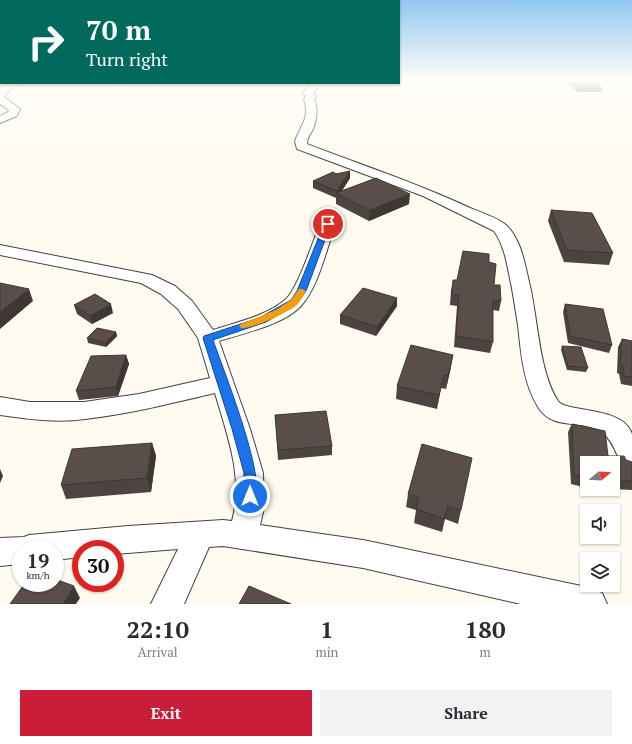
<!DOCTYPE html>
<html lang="en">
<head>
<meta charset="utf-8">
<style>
  body { margin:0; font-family:"PT Serif",serif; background:#f2f2f3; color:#2b2b33; height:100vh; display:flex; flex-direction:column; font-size:15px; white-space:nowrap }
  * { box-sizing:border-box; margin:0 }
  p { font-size:13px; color:#7c7c81 }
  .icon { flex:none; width:22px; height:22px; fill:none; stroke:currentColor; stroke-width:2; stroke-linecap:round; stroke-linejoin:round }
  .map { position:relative; height:604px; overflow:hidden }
  .drawer { display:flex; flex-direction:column; background:#fff; flex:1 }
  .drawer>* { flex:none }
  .guide { position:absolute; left:0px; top:0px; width:400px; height:84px; box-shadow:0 1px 3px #0004; background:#00695c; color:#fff; overflow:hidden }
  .needle { width:26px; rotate:72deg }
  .buttons { position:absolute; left:580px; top:456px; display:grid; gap:8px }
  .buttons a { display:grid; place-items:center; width:40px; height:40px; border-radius:0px; background:#fff; box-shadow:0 1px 3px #0004; font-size:20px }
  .speed { position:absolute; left:12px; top:540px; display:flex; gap:8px; font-size:20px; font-weight:700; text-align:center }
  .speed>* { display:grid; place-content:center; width:52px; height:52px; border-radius:50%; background:#fff; box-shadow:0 1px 3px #0004; line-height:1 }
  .speed small { font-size:10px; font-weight:400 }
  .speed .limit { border:6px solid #d22; background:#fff; color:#111 }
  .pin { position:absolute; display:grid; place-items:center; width:34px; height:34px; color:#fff; margin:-17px; border:2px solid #fff; border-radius:50%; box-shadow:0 1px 4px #0007 }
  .me { position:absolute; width:44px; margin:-22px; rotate:0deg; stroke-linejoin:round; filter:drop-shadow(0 0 3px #0008) }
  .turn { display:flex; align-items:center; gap:14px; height:84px; padding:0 20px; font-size:18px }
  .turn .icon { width:52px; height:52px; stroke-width:2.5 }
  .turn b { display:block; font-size:28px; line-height:34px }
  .eta { display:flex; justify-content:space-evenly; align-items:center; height:68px; text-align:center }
  .eta b { font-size:24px; font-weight:700; line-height:28px }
  .primary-button { display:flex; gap:8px; margin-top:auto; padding:8px 20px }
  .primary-button a { flex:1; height:46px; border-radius:0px; background:#ca1d37; color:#fff; font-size:16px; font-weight:700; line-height:46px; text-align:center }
  .primary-button a+a { background:#f2f2f3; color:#2b2b33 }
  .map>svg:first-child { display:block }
</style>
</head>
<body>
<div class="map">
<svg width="632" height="604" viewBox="0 0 632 604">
  <rect width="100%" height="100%" fill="#fffbf1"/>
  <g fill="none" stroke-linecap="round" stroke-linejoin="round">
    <defs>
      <path id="minor" d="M9,83H21L8,91L4,97L20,109L17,116L0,123V116L8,112L9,110L0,104V88Z
        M312,83H322L313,93L316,96L314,99C318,108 317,120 313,129C311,134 307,137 307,144C361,165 417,183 470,208C480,212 498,218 506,225C522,240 525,266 530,286C538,320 539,372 558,401C566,413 624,406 632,434C632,443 632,460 632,470L623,467C617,456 613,441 603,433C584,418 553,432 538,407C523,382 521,353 518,325C515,308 513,291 509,274C506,258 503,244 494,231L423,196L297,149L295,141C301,125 310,118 304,99L306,96L303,93Z
        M328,219L334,221L336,224C326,249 319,286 301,306C283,325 244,333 219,341L250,429L263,473L264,508L260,525L363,540L591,588L602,593L607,604H521L363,568L223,546L209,547L184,604H151L178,549L115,554V549H81V557L55,560V549H21V564L0,566V538L24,537L29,535L128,526L223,520L232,521C244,477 227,435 215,393C172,403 129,414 85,419C57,423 28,419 0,415V397L30,402H84L139,394L210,378L198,338L178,309L161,294L141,283L0,255V245L152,275L175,286L192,301L213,330C237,322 267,316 286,299C298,288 313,241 320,224L322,221Z"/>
    </defs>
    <use href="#minor" stroke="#424242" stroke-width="2"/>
    <use href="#minor" fill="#fff" fill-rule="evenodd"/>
  </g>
  <path fill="#4d4340" d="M563,80H592L602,88L601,92H578Z
    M350,171V178L342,191L409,204L369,221L336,204V198L313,188V181L336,174Z
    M551,210L613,253L609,265L564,262L548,221Z
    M489,262L494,285L501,301L499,311L493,310V342L490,353L454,347L457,306L450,305L451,290L453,280H457Z
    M565,304L612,345L609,353L568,343L563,312Z
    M74,305L113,313L92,324L77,314Z
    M397,306L376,336L340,324V315Z
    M116,332L117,336L106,347L88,343L87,338Z
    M622,339L632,341V386L621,384L619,374L617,373L618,347Z
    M562,346L588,368L586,372L567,370L561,350Z
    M126,355L129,364L118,396L79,400L76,391Z
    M451,367L446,389L441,388L437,409L396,399L397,386Z
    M275,415L332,446V455L278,460Z
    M572,424L608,456L632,462V490L613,489V463H587V488L571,484L568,432Z
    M152,443L156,456L151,492L66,499L61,485Z
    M593,489H608L607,492Z
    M408,494L461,510L458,524L445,519L442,532L414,523L416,510L406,507Z"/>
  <path fill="#3e3734" d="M350,171V178L339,195L337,194V191Z
    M410,194L409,204L369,221L370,210Z
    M29,289L33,301L0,329V312Z
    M397,298V306L376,336L377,327Z
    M111,304L113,313L92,324L90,316Z
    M116,332L117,336L106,347L105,343Z
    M126,355L129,364L118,396L116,387Z
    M453,355L451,367L446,389L448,376Z
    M444,375L441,388L437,409L439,395Z
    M152,443L156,456L151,492L147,478Z
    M0,469L3,476L0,483Z
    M74,586L80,598L76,604H63Z"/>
  <path fill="#594e4a" stroke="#3e3734" d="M570,80H592L602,88H579Z
    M350,171L337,191L313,181L333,172L336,174Z
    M376,178L410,194L370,210L336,193Z
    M551,210L592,213L613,253L567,250Z
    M463,251L489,254V262L496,264L494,285H500L501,301L493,300V342L456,336L459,295H452L453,280H457Z
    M0,283L29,289L0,312Z
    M363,288L397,298L377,327L340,315Z
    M95,294L111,304L90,316L74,305Z
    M565,304L603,309L612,345L570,336Z
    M97,328L116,332L105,343L87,338Z
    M622,339L632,341V377L624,376L623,366L620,365Z
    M411,345L453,355L448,376L444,375L439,395L397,386Z
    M562,346L581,347L588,368L568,366Z
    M126,355L116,387L76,391L91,356Z
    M326,411L332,446L278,450L275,415Z
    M572,424L605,431L608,456H624L626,460L632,462V481L613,480V463H587V478L574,475Z
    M152,443L147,478L61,485L72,449Z
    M422,444L472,458L461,510L448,506L444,519L416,509L419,497L408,494Z
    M55,579L74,586L63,604H10L25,583H55Z
    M249,586L291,604H239Z"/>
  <linearGradient id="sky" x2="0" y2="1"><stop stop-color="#92c8ef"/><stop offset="0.49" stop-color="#fffdf9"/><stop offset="1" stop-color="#fffdf9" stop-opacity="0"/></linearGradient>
  <rect width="632" height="164" fill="url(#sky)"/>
  <path fill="#1a73e8" stroke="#114b97" d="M328,221L331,224L306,291L297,304L266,322L213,340C223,369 266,476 255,500L250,502L245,500L243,496L244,473L232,429L203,338L204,336L259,318L291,300L297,291L324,224Z"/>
  <path fill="#f59e0b" d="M299,289H302L306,291C303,295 301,301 297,305C289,312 250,330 241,328L239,326L241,324L276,310L291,300Z"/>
</svg>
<div class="buttons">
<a><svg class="needle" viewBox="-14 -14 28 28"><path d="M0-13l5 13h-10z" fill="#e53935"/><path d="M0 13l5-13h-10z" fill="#7c7c81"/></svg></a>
<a><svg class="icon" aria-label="sound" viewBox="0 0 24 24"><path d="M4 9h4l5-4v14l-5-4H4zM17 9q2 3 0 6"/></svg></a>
<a><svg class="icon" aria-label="layers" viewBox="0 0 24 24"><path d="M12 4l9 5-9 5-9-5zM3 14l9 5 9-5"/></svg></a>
</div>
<div class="speed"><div>19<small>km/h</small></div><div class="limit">30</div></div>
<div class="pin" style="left:328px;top:224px;background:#d93025"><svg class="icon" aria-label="arrive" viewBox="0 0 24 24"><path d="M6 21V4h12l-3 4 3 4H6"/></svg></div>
<svg class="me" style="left:250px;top:496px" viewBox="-20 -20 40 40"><circle r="17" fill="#1a73e8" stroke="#fff" stroke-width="3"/><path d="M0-11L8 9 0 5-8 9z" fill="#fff"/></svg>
<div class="guide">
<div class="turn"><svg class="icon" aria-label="right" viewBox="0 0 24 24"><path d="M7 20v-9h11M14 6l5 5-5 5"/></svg><div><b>70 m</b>Turn right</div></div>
</div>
</div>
<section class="drawer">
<div class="eta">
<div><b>22:10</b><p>Arrival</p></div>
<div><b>1</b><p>min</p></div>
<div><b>180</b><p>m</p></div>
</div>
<div class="primary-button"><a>Exit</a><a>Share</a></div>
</section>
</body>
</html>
